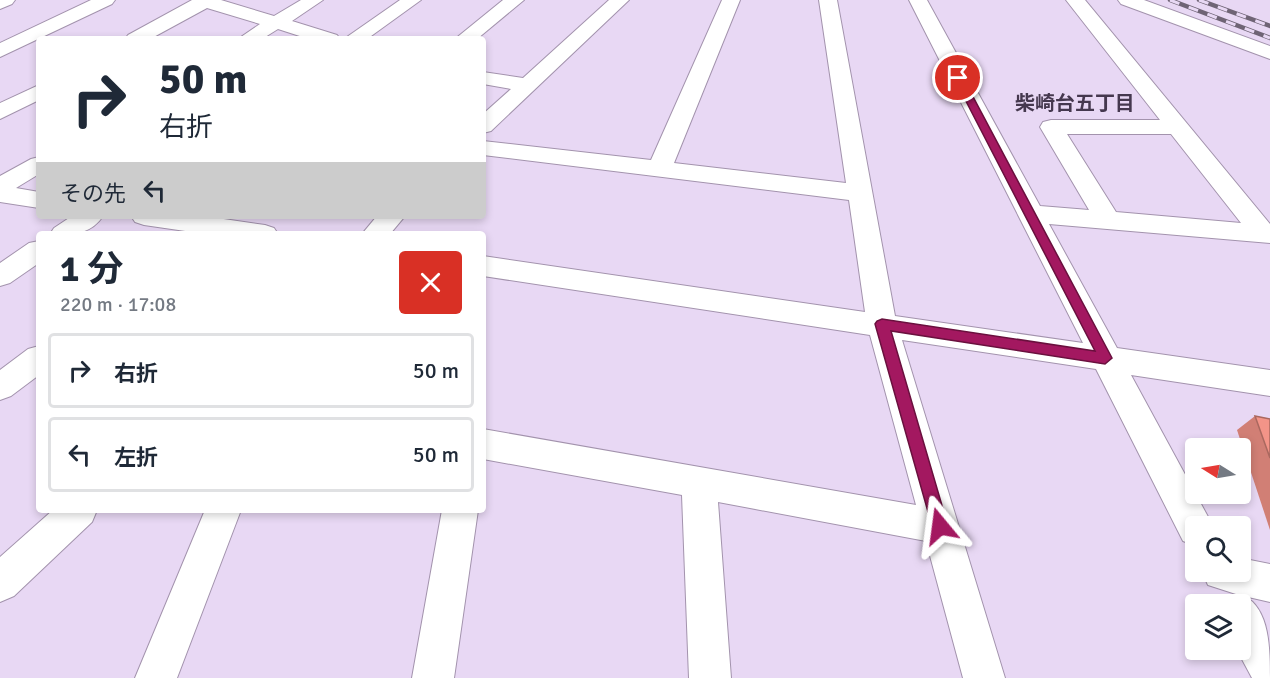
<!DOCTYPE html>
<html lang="ja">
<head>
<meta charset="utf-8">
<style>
  body { margin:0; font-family:Signika,"Noto Sans JP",sans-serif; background:#f2f2f3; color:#1f2937; height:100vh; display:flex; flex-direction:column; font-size:22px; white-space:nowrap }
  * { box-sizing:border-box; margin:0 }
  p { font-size:20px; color:#747a83 }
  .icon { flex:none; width:33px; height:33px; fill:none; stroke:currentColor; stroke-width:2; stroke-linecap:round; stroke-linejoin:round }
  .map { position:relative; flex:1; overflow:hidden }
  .panel { position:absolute; left:36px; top:231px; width:450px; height:282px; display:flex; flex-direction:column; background:#fff; border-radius:6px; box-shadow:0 3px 9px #0003 }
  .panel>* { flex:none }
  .guide { position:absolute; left:36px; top:36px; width:450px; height:183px; border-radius:6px; box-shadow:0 3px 9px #0003; background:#fff; color:#1f2937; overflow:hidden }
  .needle { width:39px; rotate:281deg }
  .controls { position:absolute; left:1185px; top:438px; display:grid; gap:12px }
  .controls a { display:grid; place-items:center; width:66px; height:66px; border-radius:6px; background:#fff; box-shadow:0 3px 9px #0003; font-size:30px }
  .pin { position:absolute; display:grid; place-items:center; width:51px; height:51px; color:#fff; margin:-26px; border:3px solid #fff; border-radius:50%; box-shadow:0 2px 6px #0007 }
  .me { position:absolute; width:66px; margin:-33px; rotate:344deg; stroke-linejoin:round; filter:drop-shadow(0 0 4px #0008) }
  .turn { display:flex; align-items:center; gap:21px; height:126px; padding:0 24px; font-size:27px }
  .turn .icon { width:78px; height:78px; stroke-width:2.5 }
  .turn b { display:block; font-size:42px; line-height:51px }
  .then { display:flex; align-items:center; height:57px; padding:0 24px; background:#0003; gap:12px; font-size:22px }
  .round { display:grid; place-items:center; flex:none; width:63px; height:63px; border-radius:6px; background:#f2f2f3 }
  .headline { display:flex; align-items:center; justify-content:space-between; height:102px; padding:0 24px }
  h1 { font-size:36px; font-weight:700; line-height:45px }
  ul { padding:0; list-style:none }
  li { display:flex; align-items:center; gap:18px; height:75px; margin:0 12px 9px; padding:0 12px; border:3px solid #e0e1e3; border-radius:6px }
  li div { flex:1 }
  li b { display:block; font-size:22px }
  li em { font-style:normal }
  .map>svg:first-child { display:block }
</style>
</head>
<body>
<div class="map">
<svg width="1270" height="678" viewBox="0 0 1270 678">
  <rect width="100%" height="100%" fill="#e8d8f4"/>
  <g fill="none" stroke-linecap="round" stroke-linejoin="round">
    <defs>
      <path id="minor" d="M0,0H15L12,4L0,9Z
        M91,0H115L112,4L0,57V43Z
        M192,0H221L274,16L301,0H323L292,21L337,35L340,39H309L278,29L262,39H238L260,24L207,8L150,39H125L128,35Z
        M400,0H421L367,39H344Z
        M503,0H524L477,39H455Z
        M609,0H629L491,131L483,133V114L511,89L483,84V72L523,78Z
        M722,0H740L674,163L846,183L819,0H837L895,316L1083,343L909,0H927L1040,206L1089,210L1040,127L1043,122L1051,120H1160L1066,0H1085L1270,224V243L1049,224L1117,348L1270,370V396L1131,375L1213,526H1196V546L1183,541L1096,369L902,340L1005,678H963L926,541L718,502L731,678H689L682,495L483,459V429L916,505L870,335L483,276V256L865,312L849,200L483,155V141L651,160ZM1067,134H1171L1241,223L1116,212Z
        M1118,0H1144L1270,46V59L1121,4Z
        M39,85V100L0,119V103Z
        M39,157V174L16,188L39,192V208L0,202V176L31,159Z
        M72,216H103C90,236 71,234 50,234L54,228Z
        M131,216H203L265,225L274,228L278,234H206L144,225L135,222Z
        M377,216H405L390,234H362Z
        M39,241V263L10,283L0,286V263L29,243Z
        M39,346V375L11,396L0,400V370L28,349Z
        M53,510H97L92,522L14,596L0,602V557Z
        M205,510H241L177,678H135Z
        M442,510H478L454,678H412Z
        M1240,558L1270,564V602L1244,596C1270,609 1270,650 1270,678H1252L1237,650H1240V604H1224L1226,600L1239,595L1208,585L1202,572H1240Z"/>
    </defs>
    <use href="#minor" stroke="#a393ad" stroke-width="2"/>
    <use href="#minor" fill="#fff" fill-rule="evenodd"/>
    <defs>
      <path id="rail" d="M1170,0L1270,38
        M1199,0L1270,26"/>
    </defs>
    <use href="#rail" stroke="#6f6475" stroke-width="4.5"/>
    <use href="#rail" stroke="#e8d8f4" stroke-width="3" stroke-dasharray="10" stroke-linecap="butt"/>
  </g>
  <path fill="#d17f75" d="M1255,416L1270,419V530L1237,430Z"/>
  <path fill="#f39488" stroke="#aa685f" stroke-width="1.5" d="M1255,416L1270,419V458Z"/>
  <path fill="#a31860" stroke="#6a103e" stroke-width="1.5" d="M955,76L963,78L1112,358L1105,364L891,331L948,526L946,532L940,534L934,532L932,526L875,324L877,321L882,319L1095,351L954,78Z"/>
  <g text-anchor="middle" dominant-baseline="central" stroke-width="5" stroke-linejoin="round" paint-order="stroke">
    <g font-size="20" font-weight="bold" fill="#45384e" stroke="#e8d8f4">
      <text x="1075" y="103">柴崎台五丁目</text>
    </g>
  </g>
</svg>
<div class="controls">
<a><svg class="needle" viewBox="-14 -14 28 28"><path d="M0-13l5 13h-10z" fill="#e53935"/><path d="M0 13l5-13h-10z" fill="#747a83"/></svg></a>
<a><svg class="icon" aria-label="search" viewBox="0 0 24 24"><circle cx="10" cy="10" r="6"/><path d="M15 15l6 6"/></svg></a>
<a><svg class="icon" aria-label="layers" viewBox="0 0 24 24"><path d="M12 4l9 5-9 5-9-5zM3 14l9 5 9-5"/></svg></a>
</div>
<div class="pin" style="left:958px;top:78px;background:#d93025"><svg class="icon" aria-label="arrive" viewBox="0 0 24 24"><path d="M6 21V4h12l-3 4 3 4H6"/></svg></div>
<svg class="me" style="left:940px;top:526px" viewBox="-20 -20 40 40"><path d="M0-17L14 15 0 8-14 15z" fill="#a31860" stroke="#fff" stroke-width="4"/></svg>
<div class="guide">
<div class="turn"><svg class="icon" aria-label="right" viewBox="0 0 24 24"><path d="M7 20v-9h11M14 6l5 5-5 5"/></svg><div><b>50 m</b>右折</div></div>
<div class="then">その先<svg class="icon" aria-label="left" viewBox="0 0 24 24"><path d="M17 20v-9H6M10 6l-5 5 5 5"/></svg></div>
</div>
<section class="panel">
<div class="headline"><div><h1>1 分</h1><p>220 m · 17:08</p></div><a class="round" style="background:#d93025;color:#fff"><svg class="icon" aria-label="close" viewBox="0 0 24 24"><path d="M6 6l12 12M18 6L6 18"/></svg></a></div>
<ul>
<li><svg class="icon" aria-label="right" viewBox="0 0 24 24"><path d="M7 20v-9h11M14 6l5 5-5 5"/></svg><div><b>右折</b></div><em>50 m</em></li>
<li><svg class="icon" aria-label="left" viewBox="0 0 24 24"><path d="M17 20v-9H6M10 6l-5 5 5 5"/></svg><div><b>左折</b></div><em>50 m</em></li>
</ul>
</section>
</div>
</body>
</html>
